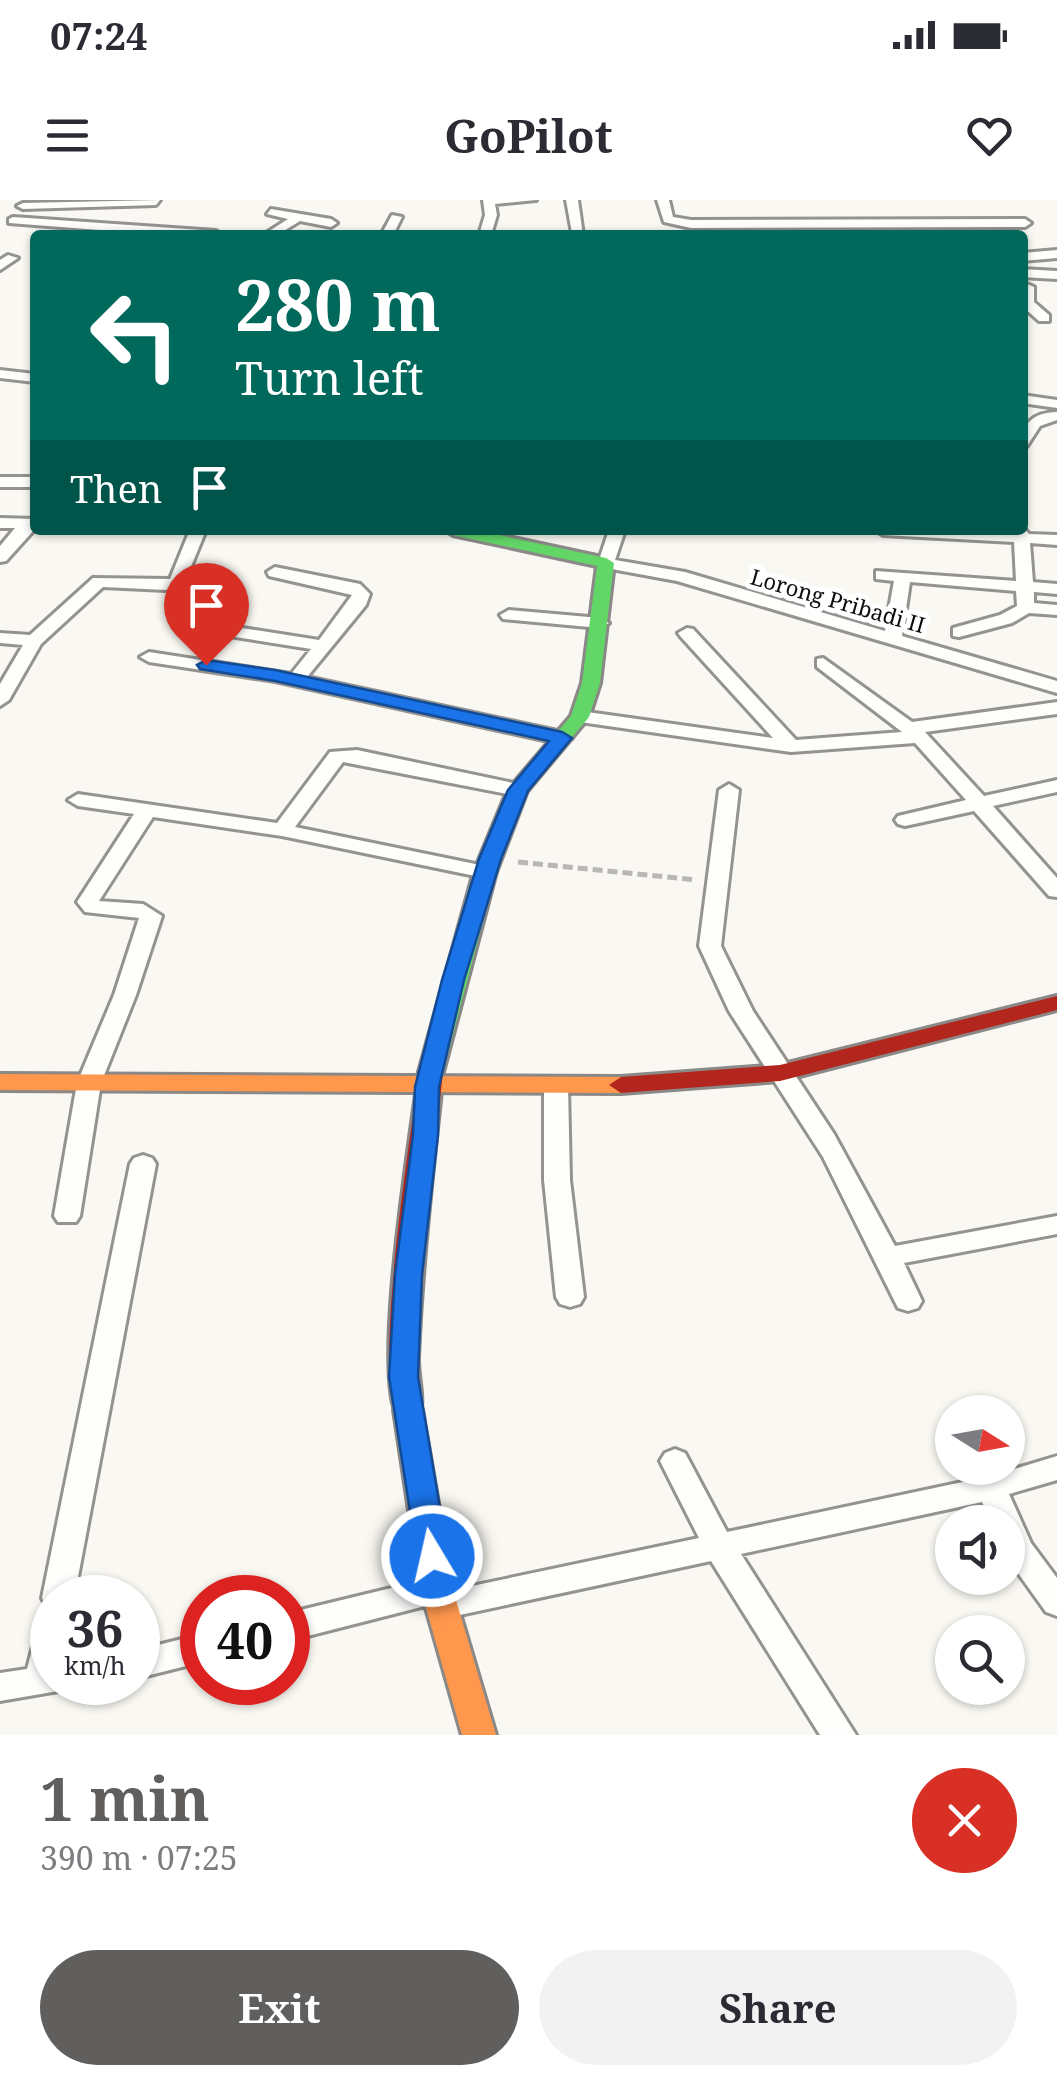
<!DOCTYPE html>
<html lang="en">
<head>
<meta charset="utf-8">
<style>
  body { margin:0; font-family:"Noto Serif",serif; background:#f2f2f3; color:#2b2b33; height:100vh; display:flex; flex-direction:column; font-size:38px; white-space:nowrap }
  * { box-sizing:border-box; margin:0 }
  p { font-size:32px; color:#7c7c81 }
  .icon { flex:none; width:55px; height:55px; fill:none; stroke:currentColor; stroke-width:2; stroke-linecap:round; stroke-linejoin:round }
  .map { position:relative; height:1535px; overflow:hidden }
  .details { display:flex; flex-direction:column; background:#fff; flex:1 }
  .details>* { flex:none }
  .top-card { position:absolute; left:30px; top:30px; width:998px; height:305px; border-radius:10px; box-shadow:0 2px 8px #0004; background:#00695c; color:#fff; overflow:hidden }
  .needle { width:65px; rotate:101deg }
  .controls { position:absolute; left:935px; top:1195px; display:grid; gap:20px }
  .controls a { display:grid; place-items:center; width:90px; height:90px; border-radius:50%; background:#fff; box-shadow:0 2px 8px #0004; font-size:50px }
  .speed { position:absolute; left:30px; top:1375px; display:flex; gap:20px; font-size:50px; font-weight:700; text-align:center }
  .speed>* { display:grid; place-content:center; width:130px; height:130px; border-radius:50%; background:#fff; box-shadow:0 2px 8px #0004; line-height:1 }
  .speed small { font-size:25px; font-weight:400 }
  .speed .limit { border:15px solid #d22; background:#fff; color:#111 }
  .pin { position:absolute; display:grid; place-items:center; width:85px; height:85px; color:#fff; margin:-102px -42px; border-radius:50% 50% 50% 0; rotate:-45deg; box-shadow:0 0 10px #0007 }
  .pin .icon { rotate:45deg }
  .me { position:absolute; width:110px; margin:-55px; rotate:351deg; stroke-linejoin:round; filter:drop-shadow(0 0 8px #0008) }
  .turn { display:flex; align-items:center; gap:35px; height:210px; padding:0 40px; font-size:45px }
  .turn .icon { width:130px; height:130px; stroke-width:2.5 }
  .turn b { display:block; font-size:70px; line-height:85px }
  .then { display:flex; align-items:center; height:95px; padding:0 40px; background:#0003; gap:20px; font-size:38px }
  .round { display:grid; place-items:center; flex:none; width:105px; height:105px; border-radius:52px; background:#f2f2f3 }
  .summary { display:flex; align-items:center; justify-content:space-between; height:170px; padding:0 40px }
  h1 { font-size:60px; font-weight:700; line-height:75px; color:#605f5d }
  .button { display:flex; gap:20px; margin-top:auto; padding:20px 40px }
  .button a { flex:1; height:115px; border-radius:60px; background:#605f5d; color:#fff; font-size:40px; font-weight:700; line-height:115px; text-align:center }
  .button a+a { background:#f2f2f3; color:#2b2b33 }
  .status { display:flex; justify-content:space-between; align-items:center; height:70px; padding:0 50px; background:#fff; direction:ltr }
  .status svg { height:28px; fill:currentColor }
  header { display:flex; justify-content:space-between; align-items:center; height:130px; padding:0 40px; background:#fff; font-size:45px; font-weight:700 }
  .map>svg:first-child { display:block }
</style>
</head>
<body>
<div class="status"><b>07:24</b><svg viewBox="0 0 49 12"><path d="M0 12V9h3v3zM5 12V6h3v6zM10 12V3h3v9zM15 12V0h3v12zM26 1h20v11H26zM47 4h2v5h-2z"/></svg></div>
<header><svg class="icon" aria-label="menu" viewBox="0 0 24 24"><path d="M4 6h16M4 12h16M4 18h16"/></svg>GoPilot<svg class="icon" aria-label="heart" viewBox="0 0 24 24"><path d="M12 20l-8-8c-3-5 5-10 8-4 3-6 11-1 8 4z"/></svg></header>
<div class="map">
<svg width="1057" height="1535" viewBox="0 0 1057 1535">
  <rect width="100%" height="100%" fill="#faf8f2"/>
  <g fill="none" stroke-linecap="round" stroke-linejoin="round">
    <defs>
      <path id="street" d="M160,0L156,5L23,9L17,6L23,3Z
        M483,0H536L495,4L497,15L491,35H479L485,15Z
        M566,0H578L583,35L572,33Z
        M657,0H669L673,17L691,20L1025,19L1031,23L1025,27L691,28L664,22Z
        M271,9L331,19L337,23L331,27L300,21L277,35H263L288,19L267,14Z
        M392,15L402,17L393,35H381Z
        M13,17L216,31L222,35H164L9,23V19Z
        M1057,50V58L1022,61V53Z
        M8,55L18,58L0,70V60Z
        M1022,69L1057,71V79L1022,77Z
        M1022,82L1034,87V102L1049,115V121H1039L1022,106Z
        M0,170L35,174V182L0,178Z
        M1022,195L1057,200V208L1022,203Z
        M1057,212V220L1040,226L1027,246L1022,247C1022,223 1032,213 1057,212Z
        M0,277H35V287H0Z
        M0,318L35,319V329L6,361L0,362V346L15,328H0Z
        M1022,326L1029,334L1057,335V345L1030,343L1033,382L1057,384V394L1034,392V403L1057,405V415L1029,413L1012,423L959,437L953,436V428L1000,415L1017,406L1016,391L910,382L902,436L1057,481V493L677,381L606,368L598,363L609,330H625L615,360L685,372L885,431L894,381L876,379V371L1016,381L1014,342L883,335L875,330L1013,333L1022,330Z
        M190,330H206L183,386L166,390L103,387L41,444L9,500L0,506V484L23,445L0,443V433L30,435L93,378L170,379Z
        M275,367L360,384L370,394L366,405L307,477L562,532L572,538L562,544L275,481L149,462L140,457L149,452L291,474L311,449L185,429L176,424L185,419L319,440L352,395L269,376L267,372Z
        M509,410L600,418L609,423L600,428L503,419L500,415Z
        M687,428L693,429L796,540L902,532L817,467V459L823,458L912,522L1057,502V514L925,532L984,596L1057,580V592L993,606L1057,678V697L1049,696L974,611L905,626L898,624L895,620L898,616L966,600L915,543L791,552L573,521L571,517L580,511L773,538L681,437L678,433Z
        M357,550L518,584L528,590L518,596L343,562L295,627L485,666L496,672L485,678L282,636L153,617L99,701L143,704L162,716L136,795L101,883L80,1016L76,1022H58L54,1016L77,883L114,795L139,718L85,712L77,702L134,614L78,606L68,600L78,594L277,623L330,552Z
        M729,584L739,590L721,746L753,811L834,934L895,1046L1057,1016V1034L904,1063L922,1101L918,1108L908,1111L898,1108L823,957L729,811L699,746L719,590Z
        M556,878L568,886L570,980L584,1097L580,1104L570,1107L560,1104L556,1097L544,980V886Z
        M143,955L152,958L156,964L74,1398H52V1409L47,1407L42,1398L130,964L134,958Z
        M675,1249L685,1253L727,1332L991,1276L1057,1256V1280L1009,1294L1031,1343L1057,1378V1416L1046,1412L1008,1359V1322H992L982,1302L741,1354L856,1535H820L711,1361L441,1419L430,1416L425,1406L288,1441V1413L437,1377L448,1381L453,1390L699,1338L660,1261L665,1253Z
        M52,1412V1482H67L64,1490L0,1501V1473L27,1469L41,1416Z
        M202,1434V1462L138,1478V1450Z"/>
      <path id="fast" d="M445,330H476L606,358L614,363L600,483L589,517L527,591L496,672L443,872L431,880L419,872L474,672L508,590L571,516L582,483L597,366L453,335Z"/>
      <path id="slow" d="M0,874L621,877L633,885L621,893L0,890Z
        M408,1199L418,1202L422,1210L453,1390L496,1535H462L421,1390L394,1210L398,1202Z"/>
      <path id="jam" d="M1057,796V810L780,881L621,893L609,885L621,877L780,865Z
        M431,864L443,872C433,967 422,1062 418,1157C417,1176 426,1202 418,1218L408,1221L398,1218C372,1170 411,937 419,872Z"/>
    </defs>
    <use href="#street" stroke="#949390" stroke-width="6"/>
    <use href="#fast" stroke="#8a8987" stroke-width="6"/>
    <use href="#slow" stroke="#8a8987" stroke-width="6"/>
    <use href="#jam" stroke="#8a8987" stroke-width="6"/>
    <path stroke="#b8b7b6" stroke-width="5" stroke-dasharray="10 5" stroke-linecap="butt" d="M518,662L696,680"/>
    <use href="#street" fill="#fefefd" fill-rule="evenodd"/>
    <use href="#fast" fill="#63d668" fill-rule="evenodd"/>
    <use href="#slow" fill="#ff974d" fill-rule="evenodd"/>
    <use href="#jam" fill="#b3261e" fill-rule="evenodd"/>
  </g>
  <path fill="#1a73e8" stroke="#114b97" stroke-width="2.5" d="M206,460L275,470L562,532L572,538L528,591L501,659L464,780L439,887L438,935L422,1075L418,1177L448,1356L443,1365L432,1369L421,1365L417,1356L389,1177L395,1075L413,935L415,887L442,780L479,659L508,590L549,541L275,481L200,469L197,465Z"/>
  <g text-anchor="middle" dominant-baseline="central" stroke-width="10" stroke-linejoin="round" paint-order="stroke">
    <g font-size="22" fill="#0d0d0d" stroke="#fff">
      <text transform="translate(838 400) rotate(16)">Lorong Pribadi II</text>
    </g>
  </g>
</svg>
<div class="controls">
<a><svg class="needle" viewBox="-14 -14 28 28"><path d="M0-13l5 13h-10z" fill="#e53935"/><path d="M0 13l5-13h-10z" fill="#7c7c81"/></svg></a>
<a><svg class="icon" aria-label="sound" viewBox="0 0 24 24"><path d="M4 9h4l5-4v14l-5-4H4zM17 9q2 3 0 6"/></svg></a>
<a><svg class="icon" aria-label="search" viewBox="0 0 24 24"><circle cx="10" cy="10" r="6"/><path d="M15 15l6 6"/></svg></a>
</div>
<div class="speed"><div>36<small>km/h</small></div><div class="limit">40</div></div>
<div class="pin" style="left:206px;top:465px;background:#d93025"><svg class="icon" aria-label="arrive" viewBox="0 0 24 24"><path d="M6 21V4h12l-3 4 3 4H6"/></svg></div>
<svg class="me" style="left:432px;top:1356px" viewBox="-20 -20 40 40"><circle r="17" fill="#1a73e8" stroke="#fff" stroke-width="3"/><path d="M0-11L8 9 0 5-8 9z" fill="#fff"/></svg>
<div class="top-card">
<div class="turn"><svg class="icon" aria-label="left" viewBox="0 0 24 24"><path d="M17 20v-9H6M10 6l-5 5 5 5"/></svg><div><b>280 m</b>Turn left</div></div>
<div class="then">Then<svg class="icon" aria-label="arrive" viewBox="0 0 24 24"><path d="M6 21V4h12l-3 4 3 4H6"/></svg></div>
</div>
</div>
<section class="details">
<div class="summary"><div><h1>1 min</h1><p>390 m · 07:25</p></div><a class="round" style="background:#d93025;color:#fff"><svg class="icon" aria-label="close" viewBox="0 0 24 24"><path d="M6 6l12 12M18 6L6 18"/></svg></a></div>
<div class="button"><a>Exit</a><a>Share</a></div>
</section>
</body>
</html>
